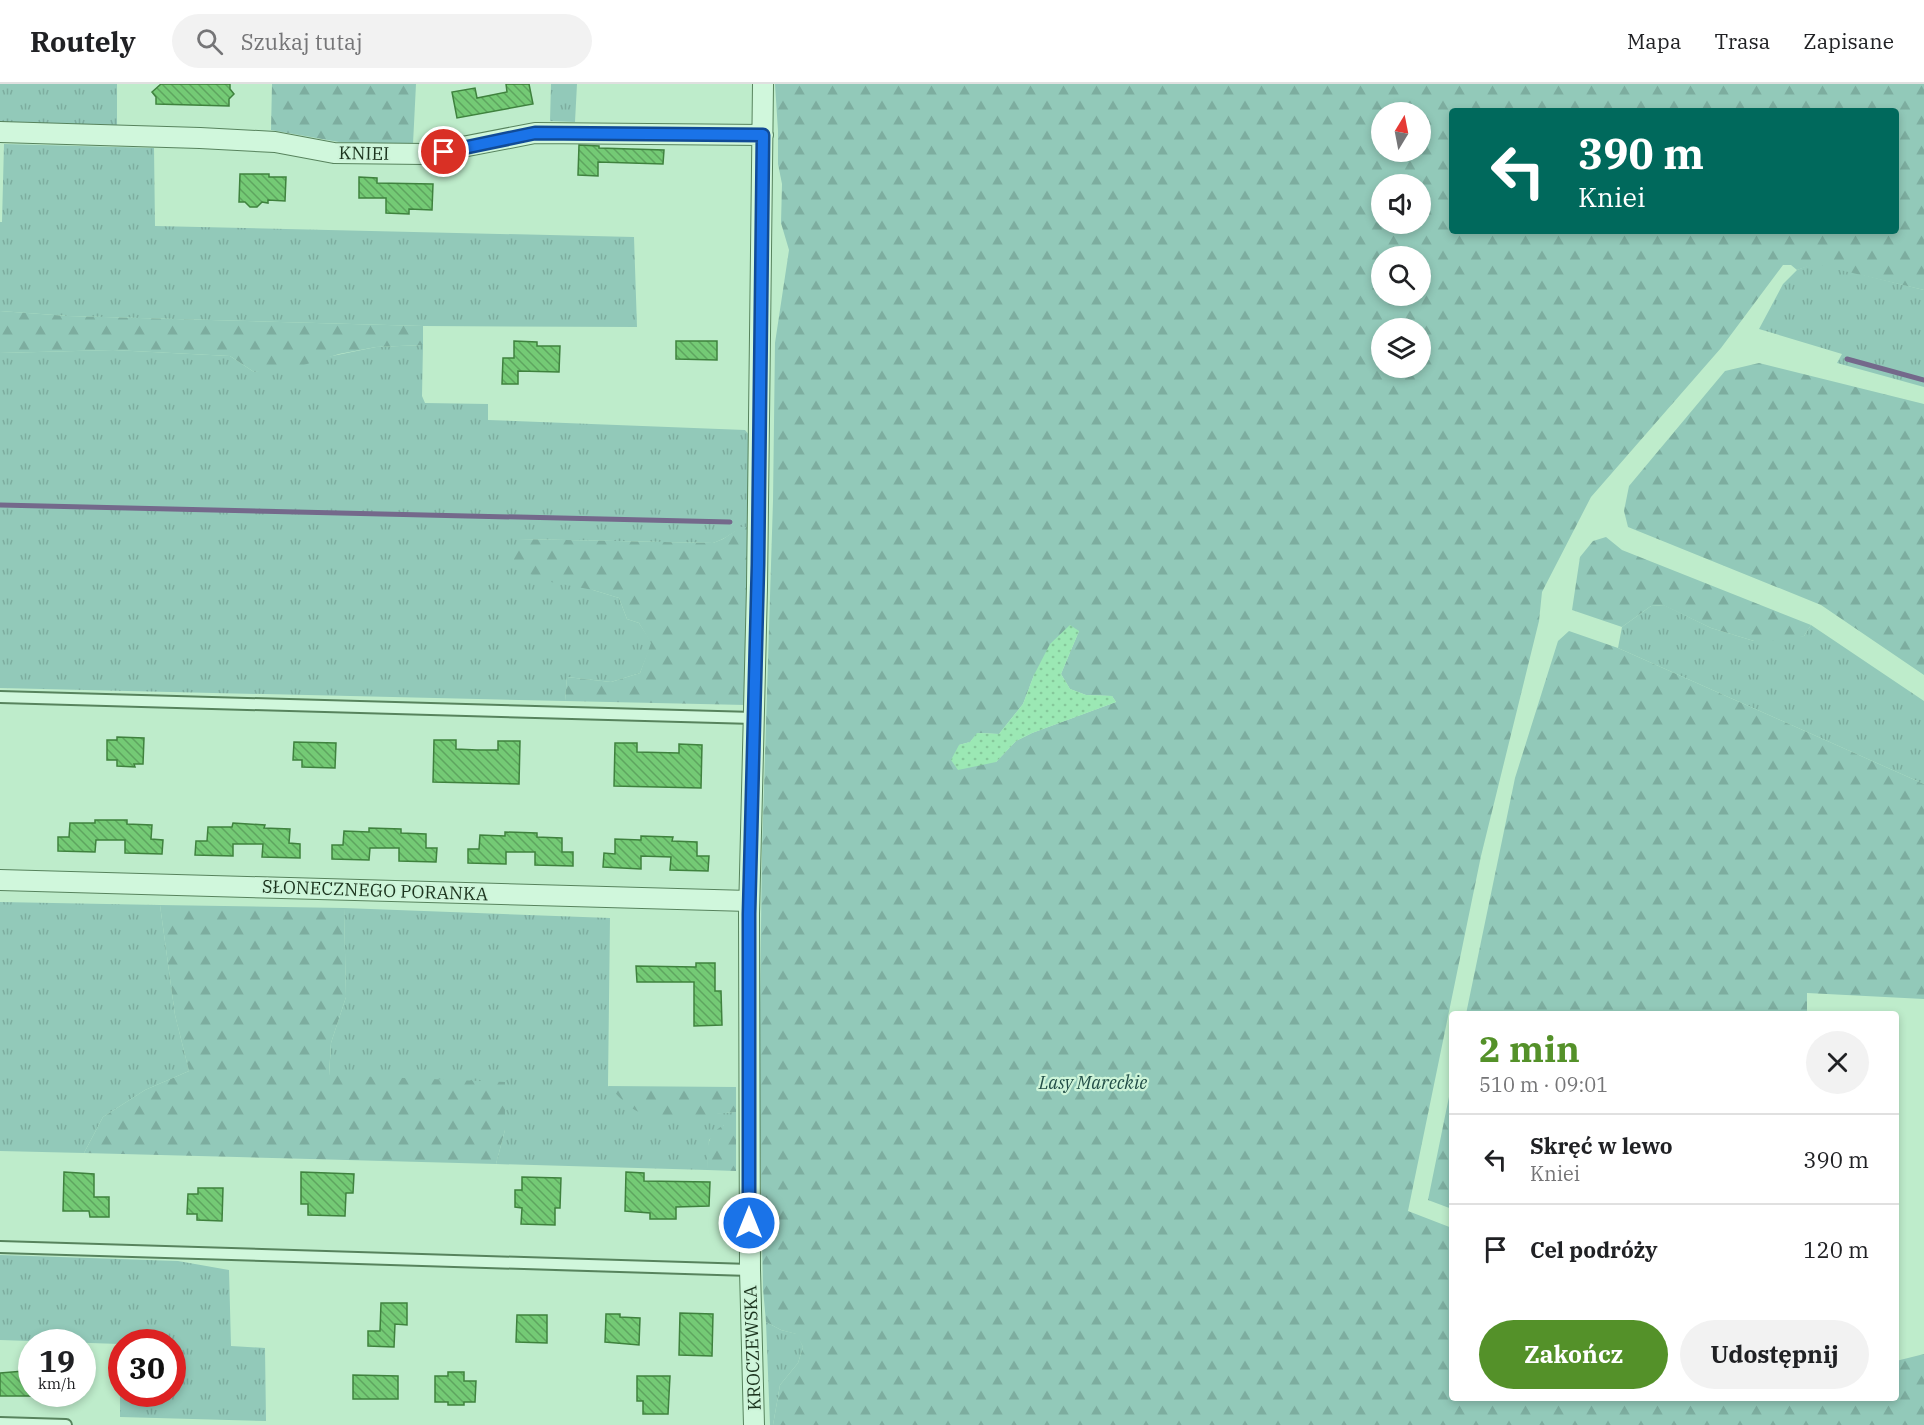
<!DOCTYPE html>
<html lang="pl">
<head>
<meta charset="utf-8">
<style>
  body { margin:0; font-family:"IBM Plex Serif",serif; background:#f2f2f2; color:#202124; height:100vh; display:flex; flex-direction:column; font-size:22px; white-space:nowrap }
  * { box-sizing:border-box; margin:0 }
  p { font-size:20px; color:#757577 }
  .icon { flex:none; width:33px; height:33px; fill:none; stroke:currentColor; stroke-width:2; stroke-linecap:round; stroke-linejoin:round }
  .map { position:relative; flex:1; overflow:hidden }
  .sheet { position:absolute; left:1449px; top:927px; width:450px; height:390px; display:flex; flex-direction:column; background:#fff; border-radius:6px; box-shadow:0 3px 9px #0003 }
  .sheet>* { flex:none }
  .banner { position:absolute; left:1449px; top:24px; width:450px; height:126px; border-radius:6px; box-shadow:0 3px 9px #0003; background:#00695c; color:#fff; overflow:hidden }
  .needle { width:39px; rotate:10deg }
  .controls { position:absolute; left:1371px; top:18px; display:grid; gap:12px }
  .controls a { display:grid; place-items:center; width:60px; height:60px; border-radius:50%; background:#fff; box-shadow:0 3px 9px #0003; font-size:30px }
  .speed { position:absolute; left:18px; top:1245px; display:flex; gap:12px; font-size:30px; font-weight:700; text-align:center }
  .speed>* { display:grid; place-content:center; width:78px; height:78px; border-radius:50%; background:#fff; box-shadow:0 3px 9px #0003; line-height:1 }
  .speed small { font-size:15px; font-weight:400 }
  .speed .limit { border:9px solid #d22; background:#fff; color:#111 }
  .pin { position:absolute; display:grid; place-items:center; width:51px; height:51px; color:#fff; margin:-26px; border:3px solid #fff; border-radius:50%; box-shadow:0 2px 6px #0007 }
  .me { position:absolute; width:66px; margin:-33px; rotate:0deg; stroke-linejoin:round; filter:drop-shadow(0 0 4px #0008) }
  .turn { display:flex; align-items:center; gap:21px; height:126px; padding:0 30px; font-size:27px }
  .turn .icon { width:78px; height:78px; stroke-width:2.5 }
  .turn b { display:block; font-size:42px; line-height:51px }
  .round { display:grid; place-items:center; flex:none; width:63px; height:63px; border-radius:32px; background:#f2f2f2 }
  .overview { display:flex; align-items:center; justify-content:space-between; height:102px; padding:0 30px }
  h1 { font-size:36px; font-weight:800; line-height:45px; color:#549129 }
  .primary-button { display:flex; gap:12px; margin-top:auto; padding:12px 30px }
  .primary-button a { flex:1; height:69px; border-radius:36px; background:#549129; color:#fff; font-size:24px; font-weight:800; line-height:69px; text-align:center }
  .primary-button a+a { background:#f2f2f2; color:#202124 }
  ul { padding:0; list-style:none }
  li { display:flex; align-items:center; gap:18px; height:90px; padding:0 30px; border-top:2px solid #e0e0e0 }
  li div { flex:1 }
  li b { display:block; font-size:22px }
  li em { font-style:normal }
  header { display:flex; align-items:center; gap:36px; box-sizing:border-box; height:84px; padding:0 30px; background:#fff; border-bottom:2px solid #e0e0e0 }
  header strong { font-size:28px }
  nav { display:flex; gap:33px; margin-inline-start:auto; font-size:21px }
  .search { width:420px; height:54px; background:#f2f2f2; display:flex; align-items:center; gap:15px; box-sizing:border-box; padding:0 21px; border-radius:33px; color:#757577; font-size:22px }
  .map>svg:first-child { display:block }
</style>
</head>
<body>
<header>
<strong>Routely</strong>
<div class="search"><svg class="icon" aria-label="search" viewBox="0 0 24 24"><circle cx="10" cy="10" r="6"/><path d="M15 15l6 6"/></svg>Szukaj tutaj</div>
<nav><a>Mapa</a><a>Trasa</a><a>Zapisane</a></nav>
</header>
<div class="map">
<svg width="1924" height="1341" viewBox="0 0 1924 1341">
  <defs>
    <pattern id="grass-tufts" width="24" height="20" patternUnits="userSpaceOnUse" patternTransform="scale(1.5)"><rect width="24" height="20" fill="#92c9b9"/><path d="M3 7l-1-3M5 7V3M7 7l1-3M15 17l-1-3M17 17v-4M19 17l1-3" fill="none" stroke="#7dad9f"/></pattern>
    <pattern id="forest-firs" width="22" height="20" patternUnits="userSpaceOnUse" patternTransform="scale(1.5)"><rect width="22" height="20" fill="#92c9b9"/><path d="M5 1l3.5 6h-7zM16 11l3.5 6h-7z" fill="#7dad9f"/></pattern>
    <pattern id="sand-dots" width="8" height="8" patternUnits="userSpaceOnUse" patternTransform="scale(1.5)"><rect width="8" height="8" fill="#9be8b4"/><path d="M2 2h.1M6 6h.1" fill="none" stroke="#85c79a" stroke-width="1.8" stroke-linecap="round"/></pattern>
    <pattern id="building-back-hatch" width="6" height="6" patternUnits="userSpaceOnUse" patternTransform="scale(1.5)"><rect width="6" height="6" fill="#74ca75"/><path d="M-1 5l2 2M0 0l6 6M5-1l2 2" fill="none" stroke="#5ea55f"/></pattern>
  </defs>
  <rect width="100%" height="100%" fill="#beeccb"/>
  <path fill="url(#grass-tufts)" fill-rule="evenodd" d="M0,0H117V41L0,38Z
    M551,0H577L575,38L550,37Z
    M4,60L154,64L155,142L634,153L637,243L423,242L68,232L0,227V138H2Z
    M1815,179L1924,206V303L1837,279L1842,270L1759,245L1783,200L1797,186Z
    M423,261L422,312L425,319L488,320V336L745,346L750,352L754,443C734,443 732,453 713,459L518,455L593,506L619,514L627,535L639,539L652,559L640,589L611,598L567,593L565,617L0,604V269L113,266L230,272L254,288L376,263Z
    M1664,521L1711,544L1754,557L1804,552L1811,541L1924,617V700L1618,564L1622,543L1651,522Z
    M0,818L160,821L175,931L189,987L145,1006L103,1033L84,1069L0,1067Z
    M344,824L610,834L608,1002L668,1033L736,1028V1041H724L709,1056L707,1086L496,1080L505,1046L329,992L331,959L346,913Z
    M0,1171L178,1177L229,1186L231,1262L265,1264L266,1337L120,1333V1260L0,1256ZM122,1258H172V1310H122Z
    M766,1238L781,1246L797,1250L803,1263L798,1279L780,1301L773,1341H770Z"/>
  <path fill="url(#forest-firs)" fill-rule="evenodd" d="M272,0H416L413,60L339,58L271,46Z
    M775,0H1924V206L1815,180L1797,186L1791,181H1783L1721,264L1591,413L1542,508L1539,537L1481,772L1408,1127L1452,1144V1314H1896V1277L1924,1270V1341H773L780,1301L798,1279L803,1263L796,1250L781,1246L766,1238L763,1205L759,998L762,767L773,417L775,259L789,166L781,139L782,100L778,80V47ZM1452,27H1896V147H1452ZM1382,28H1420V68H1382ZM1382,100H1420V140H1382ZM1382,172H1420V212H1382ZM1382,244H1420V284H1382ZM1079,547L1061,590L1070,605L1086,611L1112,612L1116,618L1032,649L1016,657L996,678L959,661L970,658L978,649L999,650L1023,620L1034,591Z
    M0,227L68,232L423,242V261L376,263L339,270L291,285L254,288L230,272L113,266L0,269Z
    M1759,279L1924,320V591L1821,521L1628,443L1624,427L1629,402L1725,287Z
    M741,443H754L746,621L565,617L567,593L611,598L640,589L651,559L639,539L627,535L619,514L593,506L551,498L519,486L512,472L518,455L713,459L723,455Z
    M1606,453L1622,466L1811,541L1804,552L1786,557H1754L1711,544L1663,521L1651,522L1622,543L1572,526L1580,473L1593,457Z
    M1569,547L1618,564L1924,700V915L1807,909V930H1466L1515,694L1558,557Z
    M160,821L344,824L346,913L331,959L329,991L505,998V1046L496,1080L84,1069L103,1033L145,1006L189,987L175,931Z
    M1452,998V1125L1428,1116Z
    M608,1002L736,1003V1028C709,1030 666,1039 641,1029C628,1024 618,1011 608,1002Z
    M724,1041H736V1087L707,1086C708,1066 704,1052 724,1041Z"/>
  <path fill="url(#sand-dots)" d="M1070,541L1079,547L1061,590L1070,605L1086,611L1112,612L1116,618L1032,649L1016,657L996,678L958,686L951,676L959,661L970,658L977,649L999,650L1023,620L1034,591L1050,560Z"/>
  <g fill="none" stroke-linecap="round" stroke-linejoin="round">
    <path stroke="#74698b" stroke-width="5" d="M1847,275L1924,296
      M0,421L730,438"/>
  </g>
  <path fill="url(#building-back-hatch)" stroke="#3f823e" stroke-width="1.5" d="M161,0H230V5L234,10L229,15V22L156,20V13L152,8Z
    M506,0H529L533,20L457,34L452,8L475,4L477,14L507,8Z
    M579,61L599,62V64L664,66L663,80L598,78V92L578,91Z
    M240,90H269V93H286L285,117L268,116V119L262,118L257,123H250L245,118H239Z
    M359,93L377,94V99L433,100L432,126L409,125V130L386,129V114H359Z
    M514,257L537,258V262H560L559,288L518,287V300H502L503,274H514Z
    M676,257H717V276L676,275Z
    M117,653L144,654L143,680H134L135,683L117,682V676H107V656H117Z
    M434,656H456V665L477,666H498V657H520L519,700L433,698Z
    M294,658L336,659L335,684L302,683V676H293Z
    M615,659H637V668L679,669V660L702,661L701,704L614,702Z
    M95,736H127V740L152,741L151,755L163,756L162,770L125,769V756H96L95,768L58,767V753H69L70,739H95Z
    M233,739L265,741L264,744L290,745L289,759L300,760V774L262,773L263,760H233V772L195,771L196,757H207L208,743H232Z
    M369,744L401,745V749L426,750V764H437L436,778L399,777V764H370L369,776L332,775V761H343L344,747L369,748Z
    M505,748L537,749V753L562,754V768H573V782L535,781V768H506V780L468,779V765H479L480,751L505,752Z
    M641,752L673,753L672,757L697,758V772H709L708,787L670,786L671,773L641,772V785L603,783L604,769L615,770V755L641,756Z
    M696,879H715V907H721L722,941L694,942V898H637L636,882L696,883Z
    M64,1088L94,1090V1113H109V1133H90L89,1127H63Z
    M301,1088L354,1090L353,1109H346L345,1132L308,1131V1120H301Z
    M626,1088L644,1089V1097L710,1098L709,1122L676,1123V1135H650V1129L625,1127Z
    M522,1093L561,1094L560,1124H555V1141L521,1140L522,1124L515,1123V1106H522Z
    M198,1104H223L222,1137L197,1136V1130H187L188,1110H198Z
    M381,1219H407V1241L395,1240L394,1263L368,1262V1247H380Z
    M680,1229L713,1230L712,1272L679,1271Z
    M606,1230H620V1233L640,1234L639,1261L605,1258Z
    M517,1231H547V1259L516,1258Z
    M24,1287L32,1288V1312H0V1289Z
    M448,1288H464V1297H476L475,1318H464V1321H448V1318H435V1292H448Z
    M353,1291L398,1292V1315H353Z
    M637,1292H670L668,1330H643V1317H637Z"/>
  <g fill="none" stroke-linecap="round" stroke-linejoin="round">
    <defs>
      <path id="lane" d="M0,613L754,634
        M0,1163L750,1186
        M0,1339L66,1341"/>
      <path id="street" d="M0,48L200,54L275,58L334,69L426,70L535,49L763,51
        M0,796L749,817
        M754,1341L750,1186L749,830L757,503L763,0"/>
    </defs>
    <use href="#lane" stroke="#57835d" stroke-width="14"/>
    <use href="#street" stroke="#57835d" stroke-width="22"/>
    <use href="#lane" stroke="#d0f7dc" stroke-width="10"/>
    <use href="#street" stroke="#d0f7dc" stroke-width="20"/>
  </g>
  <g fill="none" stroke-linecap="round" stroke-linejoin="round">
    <defs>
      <path id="route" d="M444,68L535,49L763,51L758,480L749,830V1139"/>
    </defs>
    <use href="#route" stroke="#114b97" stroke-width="15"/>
    <use href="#route" stroke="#1a73e8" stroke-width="10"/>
  </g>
  <g text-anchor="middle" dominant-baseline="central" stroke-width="4.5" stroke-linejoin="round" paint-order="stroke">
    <g font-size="18" fill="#1b331d" stroke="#cdf4d9">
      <text transform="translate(364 69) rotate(1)">KNIEI</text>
      <text transform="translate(375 806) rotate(2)">SŁONECZNEGO PORANKA</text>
      <text transform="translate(752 1264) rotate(-92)">KROCZEWSKA</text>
    </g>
    <g font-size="18" font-style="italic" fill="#234f48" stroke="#cdf4d9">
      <text x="1093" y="998">Lasy Mareckie</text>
    </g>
  </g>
</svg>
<div class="controls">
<a><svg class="needle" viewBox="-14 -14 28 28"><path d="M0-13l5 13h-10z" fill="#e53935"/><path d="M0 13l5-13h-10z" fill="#757577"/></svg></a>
<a><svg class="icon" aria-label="sound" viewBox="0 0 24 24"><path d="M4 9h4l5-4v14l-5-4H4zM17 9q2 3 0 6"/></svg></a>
<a><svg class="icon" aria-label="search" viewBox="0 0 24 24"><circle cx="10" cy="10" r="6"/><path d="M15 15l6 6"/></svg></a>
<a><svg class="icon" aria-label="layers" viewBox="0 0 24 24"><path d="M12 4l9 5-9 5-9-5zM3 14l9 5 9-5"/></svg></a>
</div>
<div class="speed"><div>19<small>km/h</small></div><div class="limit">30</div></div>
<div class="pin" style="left:444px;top:68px;background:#d93025"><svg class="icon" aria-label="arrive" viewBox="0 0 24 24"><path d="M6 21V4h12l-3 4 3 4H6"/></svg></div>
<svg class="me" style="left:749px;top:1139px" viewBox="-20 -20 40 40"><circle r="17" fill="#1a73e8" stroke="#fff" stroke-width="3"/><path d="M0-11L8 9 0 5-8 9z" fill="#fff"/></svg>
<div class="banner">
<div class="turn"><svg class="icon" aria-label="left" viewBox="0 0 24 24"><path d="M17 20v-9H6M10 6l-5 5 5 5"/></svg><div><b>390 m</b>Kniei</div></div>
</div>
<section class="sheet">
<div class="overview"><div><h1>2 min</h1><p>510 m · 09:01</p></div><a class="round"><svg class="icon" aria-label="close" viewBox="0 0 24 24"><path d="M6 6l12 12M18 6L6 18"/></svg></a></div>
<ul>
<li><svg class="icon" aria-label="left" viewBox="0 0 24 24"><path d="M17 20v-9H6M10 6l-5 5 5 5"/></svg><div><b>Skręć w lewo</b><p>Kniei</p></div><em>390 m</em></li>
<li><svg class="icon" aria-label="arrive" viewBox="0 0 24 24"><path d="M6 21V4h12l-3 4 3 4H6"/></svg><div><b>Cel podróży</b></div><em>120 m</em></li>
</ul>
<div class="primary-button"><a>Zakończ</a><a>Udostępnij</a></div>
</section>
</div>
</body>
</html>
